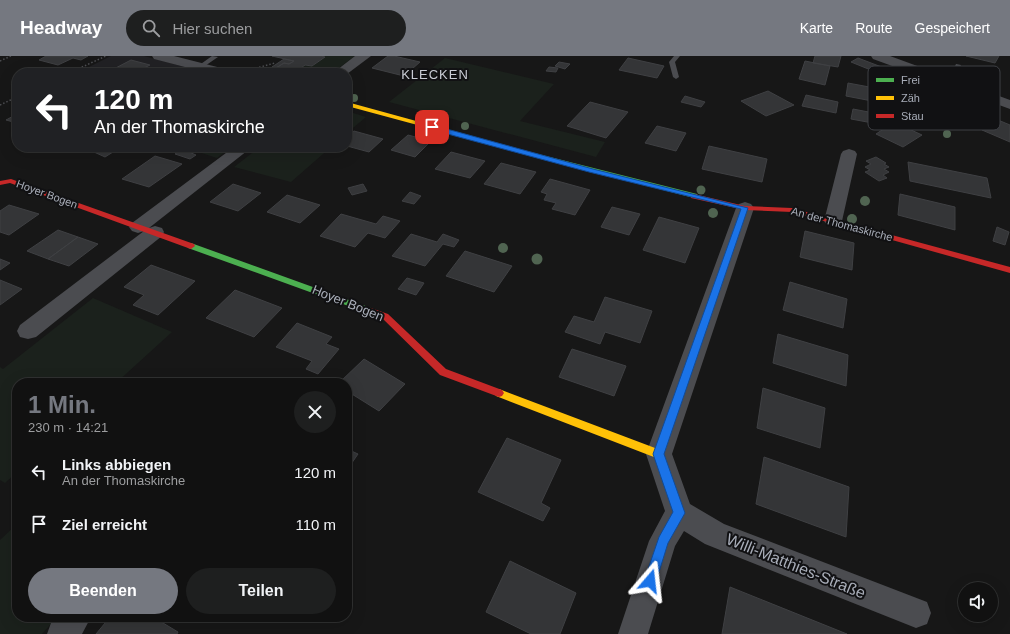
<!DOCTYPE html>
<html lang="de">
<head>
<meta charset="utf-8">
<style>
  body { margin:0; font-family:Arial,sans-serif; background:#1e1f1f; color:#f1f3f6; height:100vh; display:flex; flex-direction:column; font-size:15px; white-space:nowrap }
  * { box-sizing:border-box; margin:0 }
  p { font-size:13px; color:#9c9d9f }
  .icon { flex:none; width:22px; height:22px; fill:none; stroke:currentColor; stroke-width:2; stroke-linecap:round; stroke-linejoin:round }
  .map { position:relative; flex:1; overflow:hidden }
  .side { position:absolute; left:12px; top:322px; width:340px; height:244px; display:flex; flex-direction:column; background:#111; border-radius:16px; box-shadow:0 4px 16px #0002,0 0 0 1px #303131 }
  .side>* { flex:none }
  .hud { position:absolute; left:12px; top:12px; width:340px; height:84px; border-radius:16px; box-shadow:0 4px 16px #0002,0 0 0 1px #303131; background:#202124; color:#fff; overflow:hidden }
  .fabs { position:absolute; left:958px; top:526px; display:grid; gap:8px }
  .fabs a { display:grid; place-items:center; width:40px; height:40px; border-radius:50%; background:#111; box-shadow:0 4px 16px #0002,0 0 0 1px #303131; font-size:20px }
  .pin { position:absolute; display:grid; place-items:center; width:34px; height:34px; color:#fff; margin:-17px; border-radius:8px; box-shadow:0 2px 6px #0006 }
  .me { position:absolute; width:44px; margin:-22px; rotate:17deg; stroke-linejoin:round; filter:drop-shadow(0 0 3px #0008) }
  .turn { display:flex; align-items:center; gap:14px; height:84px; padding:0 16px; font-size:18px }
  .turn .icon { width:52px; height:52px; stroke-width:2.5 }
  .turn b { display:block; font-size:28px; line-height:34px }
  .round { display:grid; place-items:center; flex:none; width:42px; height:42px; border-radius:21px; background:#1e1f1f }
  .overview { display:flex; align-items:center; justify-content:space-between; height:68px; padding:0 16px }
  h1 { font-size:24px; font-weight:700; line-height:30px; color:#757880 }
  .cta { display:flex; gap:8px; margin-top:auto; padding:8px 16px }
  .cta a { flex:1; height:46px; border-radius:24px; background:#757880; color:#fff; font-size:16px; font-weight:700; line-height:46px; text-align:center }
  .cta a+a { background:#1e1f1f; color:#f1f3f6 }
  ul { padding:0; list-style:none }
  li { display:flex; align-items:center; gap:12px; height:52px; padding:0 16px }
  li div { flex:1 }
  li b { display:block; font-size:15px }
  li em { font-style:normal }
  header { display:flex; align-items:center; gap:24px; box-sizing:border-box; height:56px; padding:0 20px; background:#757880; color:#fff }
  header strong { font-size:19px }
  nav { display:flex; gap:22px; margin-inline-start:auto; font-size:14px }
  .search { width:280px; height:36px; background:#1e1f1f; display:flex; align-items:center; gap:10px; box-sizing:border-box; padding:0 14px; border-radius:22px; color:#9c9d9f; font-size:15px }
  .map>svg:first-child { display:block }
</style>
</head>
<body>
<header>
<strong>Headway</strong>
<div class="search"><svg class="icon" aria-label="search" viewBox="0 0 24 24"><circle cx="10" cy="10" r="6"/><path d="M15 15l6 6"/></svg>Hier suchen</div>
<nav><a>Karte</a><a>Route</a><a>Gespeichert</a></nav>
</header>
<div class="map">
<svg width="1010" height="578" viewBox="0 0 1010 578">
  <rect width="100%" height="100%" fill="#171717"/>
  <path fill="#212124" d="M111,0H144L185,11L174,17H77Z"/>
  <path fill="#1b211c" d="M321,0H355L332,17H294L305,9L312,10L325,1Z
    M445,2L554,28L520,65L605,86L596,101L389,46Z
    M347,55L366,61L347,77Z
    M183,91H231L217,102Z
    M260,91H331L291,126L234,111Z
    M93,242L172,276L116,327H17V416L5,427L0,424V311L3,313Z
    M17,468V561H57L42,578H0V484Z"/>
  <path fill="#343537" stroke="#3f4043" d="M46,0H88L81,4L73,2L58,9L39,4Z
    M272,0H321L325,1L312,10L305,9L294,17L276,12L284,7L289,8L294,5Z
    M388,0H394L420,6L404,20L372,12Z
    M815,0H841L838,11L813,7Z
    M966,0H999L995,7Z
    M628,2L664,10L657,22L619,14Z
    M858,2L921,26L913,31L851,6Z
    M284,3L294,5L289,8L284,7L276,12L272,11Z
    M131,4L150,9L142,13L151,15L148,17H106Z
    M805,5L830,10L825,29L799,23Z
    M559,6L570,8L565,13L555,10Z
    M549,11L558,12L556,16L546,15Z
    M848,27L939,44L940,58L846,40Z
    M768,35L794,49L766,60L741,45Z
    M806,39L838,46L836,57L802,50Z
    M685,40L705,46L701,51L681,46Z
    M590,46L628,56L606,82L567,70Z
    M853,53L879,58L878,68L851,63Z
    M17,58V67L6,64Z
    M998,64L1010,69V86L982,74Z
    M894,66L922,79L903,91L876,78Z
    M657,70L686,77L676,95L645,87Z
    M354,75L383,83L369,96L347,90V80Z
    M408,79L431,85L415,101L391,94Z
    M709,90L767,103L762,126L702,113Z
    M92,91H121L105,101L94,96L99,93Z
    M137,91H156L149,96L136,92Z
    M182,93L196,99L190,103L175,98Z
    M451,96L485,105L470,122L435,113Z
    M155,100L182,108L149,131L122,123Z
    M876,101L886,107L884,108L889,111L884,113L889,116L883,119L887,122L879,125L865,116L870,114L865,111L871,108L866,105Z
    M908,106L987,122L991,142L910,125Z
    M501,107L536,116L520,138L484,128Z
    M550,123L590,134L575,159L552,153L556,147L544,144L547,138L541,136Z
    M233,128L261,137L238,155L210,146Z
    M363,128L367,135L352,139L348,132Z
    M410,136L421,140L414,148L402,145Z
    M900,138L955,151V174L898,159Z
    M287,139L320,149L300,167L267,156Z
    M9,149L39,158L9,179L0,176V155Z
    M612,151L640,158L629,179L601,171Z
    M341,158L376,168L383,160L400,165L385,182L368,177L355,191L320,180Z
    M659,161L699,172L685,207L643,194Z
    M997,171L1009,176L1005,189L993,185Z
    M58,174L78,181L48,203L27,195Z
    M805,175L854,187L852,214L800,201Z
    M411,178L437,186L443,178L459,184L454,191L443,188L425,210L392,200Z
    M78,181L98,188L69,210L48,203Z
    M465,195L512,210L494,236L446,220Z
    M0,203L10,207L0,214Z
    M151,209L195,225L158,259L133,249L144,239L124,231Z
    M407,222L424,227L416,239L398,233Z
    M0,224L22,233L0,249Z
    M790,226L847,243L843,272L783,254Z
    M235,234L282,252L254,281L206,262Z
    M605,241L652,255L640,287L605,276L600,288L565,276L574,260L594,266Z
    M297,267L332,281L326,288L339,293L318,318L306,313L312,305L276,291Z
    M778,278L848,299L846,330L773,307Z
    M572,293L626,310L614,340L559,321Z
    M364,303L405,328L379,355L347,335V327H339Z
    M763,332L825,352L820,392L757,372Z
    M507,382L561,404L541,447L550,452L543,465L478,436Z
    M347,393L358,398L347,414Z
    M764,401L849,431L846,481L756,448Z
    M510,505L576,537L560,578H531L486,556Z
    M730,531L847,578H722Z
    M110,561H153L178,576L177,578H96Z"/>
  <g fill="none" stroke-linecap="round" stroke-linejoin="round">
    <path stroke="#4d4e52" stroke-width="1.5" stroke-dasharray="1.5 2" stroke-linecap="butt" d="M0,5L11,0
      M249,14L275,7
      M69,17L106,0
      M264,17L273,11
      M0,49L17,41"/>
    <path fill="#4b4c50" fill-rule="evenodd" d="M212,0L218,1L202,12H198V10Z
      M674,0H680L675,6L679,21L676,23L673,21L669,6Z
      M956,8L961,9L952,28H948L947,27Z"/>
    <path fill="#4b4c50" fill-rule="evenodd" d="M152,0H174L229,14L231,17H208L154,3Z
      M355,0H371L347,18L333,17Z
      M871,0H890L1010,44V53L873,3Z
      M234,91H252L149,172L155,170L162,172L164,176L162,180L36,281L28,283L20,281L17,275L20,269L144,175L138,177L132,175L129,171L132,167Z
      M849,93L855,95L857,98L842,165L839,169L833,171L827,169L824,165L841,98L843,95Z
      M745,146L751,148L754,152L672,398L690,448L724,468L927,546L931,557L927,568L916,572L705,488L684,475L675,490L648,578H618L649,485L665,455L646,398L736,152L739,148Z
      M56,561H91L82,578H47L51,567Z"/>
    <path fill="#4caf50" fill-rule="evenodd" d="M534,97L697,138L698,140L694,142L532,100L531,99Z
      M191,187L371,252L372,254L368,257L365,256L188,192L187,190Z"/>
    <path fill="#ffc107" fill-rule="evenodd" d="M347,46L536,98L537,99L532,100L347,50Z
      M499,333L663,395L664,398L663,401L659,403L496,340L494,337L496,334Z"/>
    <path fill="#c62828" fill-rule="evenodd" d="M11,123L194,188L195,190L191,193L188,192L10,127L0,129V125Z
      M691,138H694L745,150L792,152L1010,211V217L792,156L745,154L691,142Z
      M368,251L388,258L446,313L502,334L504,337L502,340L499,341L440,319L382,262L365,256L364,254L365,252Z"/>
  </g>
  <g fill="#506451">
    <circle cx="354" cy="42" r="4"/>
    <circle cx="431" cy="64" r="4"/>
    <circle cx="465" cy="70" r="4"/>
    <circle cx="947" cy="78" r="4"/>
    <circle cx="701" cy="134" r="4.5"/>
    <circle cx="865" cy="145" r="5"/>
    <circle cx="713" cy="157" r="5"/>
    <circle cx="852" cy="163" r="5"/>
    <circle cx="503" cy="192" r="5"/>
    <circle cx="537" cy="203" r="5.5"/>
  </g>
  <path fill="#1a73e8" stroke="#114b97" d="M432,69L593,113L748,152L664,398L685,457L668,487L655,529L650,531L646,529L644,525L659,481L673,456L653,398L741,153L589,116L429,73V71Z"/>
  <g text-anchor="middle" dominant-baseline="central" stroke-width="4" stroke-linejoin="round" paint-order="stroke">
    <g font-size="11" fill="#a8adb8" stroke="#111113">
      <text transform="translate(47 138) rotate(20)">Hoyer Bogen</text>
      <text transform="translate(842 168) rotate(15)">An der Thomaskirche</text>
    </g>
    <g font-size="13" letter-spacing="1" fill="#c9ccd4" stroke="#111113">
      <text x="435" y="18">KLECKEN</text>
    </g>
    <g font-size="13" fill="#a8adb8" stroke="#111113">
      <text transform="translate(348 247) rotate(22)">Hoyer Bogen</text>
    </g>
    <g font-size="16" fill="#a8adb8" stroke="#111113">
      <text transform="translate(796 510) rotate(22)">Willi-Matthies-Straße</text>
    </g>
  </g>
  <rect x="868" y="10" width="132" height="64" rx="6" fill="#111113" stroke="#3e4045" stroke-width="1"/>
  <rect x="876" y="22" width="18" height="4" fill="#4caf50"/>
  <rect x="876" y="40" width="18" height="4" fill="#ffc107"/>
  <rect x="876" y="58" width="18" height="4" fill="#c62828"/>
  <g font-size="11" fill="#a8adb8">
    <text x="901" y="28">Frei</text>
    <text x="901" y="46">Zäh</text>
    <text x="901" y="64">Stau</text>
  </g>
</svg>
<div class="fabs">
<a><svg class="icon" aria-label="sound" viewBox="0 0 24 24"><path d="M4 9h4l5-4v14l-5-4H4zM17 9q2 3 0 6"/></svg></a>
</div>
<div class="pin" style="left:432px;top:71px;background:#d93025"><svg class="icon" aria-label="arrive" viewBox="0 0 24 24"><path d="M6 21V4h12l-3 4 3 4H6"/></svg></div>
<svg class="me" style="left:650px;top:525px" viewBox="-20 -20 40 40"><path d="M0-17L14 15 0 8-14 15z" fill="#1a73e8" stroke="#fff" stroke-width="4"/></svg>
<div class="hud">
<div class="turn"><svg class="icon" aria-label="left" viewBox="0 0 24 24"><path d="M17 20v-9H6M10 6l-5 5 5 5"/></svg><div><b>120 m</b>An der Thomaskirche</div></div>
</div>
<section class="side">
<div class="overview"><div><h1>1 Min.</h1><p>230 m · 14:21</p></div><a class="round"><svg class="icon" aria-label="close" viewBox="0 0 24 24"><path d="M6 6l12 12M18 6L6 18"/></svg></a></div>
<ul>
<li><svg class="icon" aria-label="left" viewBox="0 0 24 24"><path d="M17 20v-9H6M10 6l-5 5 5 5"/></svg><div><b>Links abbiegen</b><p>An der Thomaskirche</p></div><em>120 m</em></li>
<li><svg class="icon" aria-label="arrive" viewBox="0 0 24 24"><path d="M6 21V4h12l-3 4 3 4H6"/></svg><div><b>Ziel erreicht</b></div><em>110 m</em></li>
</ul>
<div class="cta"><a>Beenden</a><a>Teilen</a></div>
</section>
</div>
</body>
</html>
